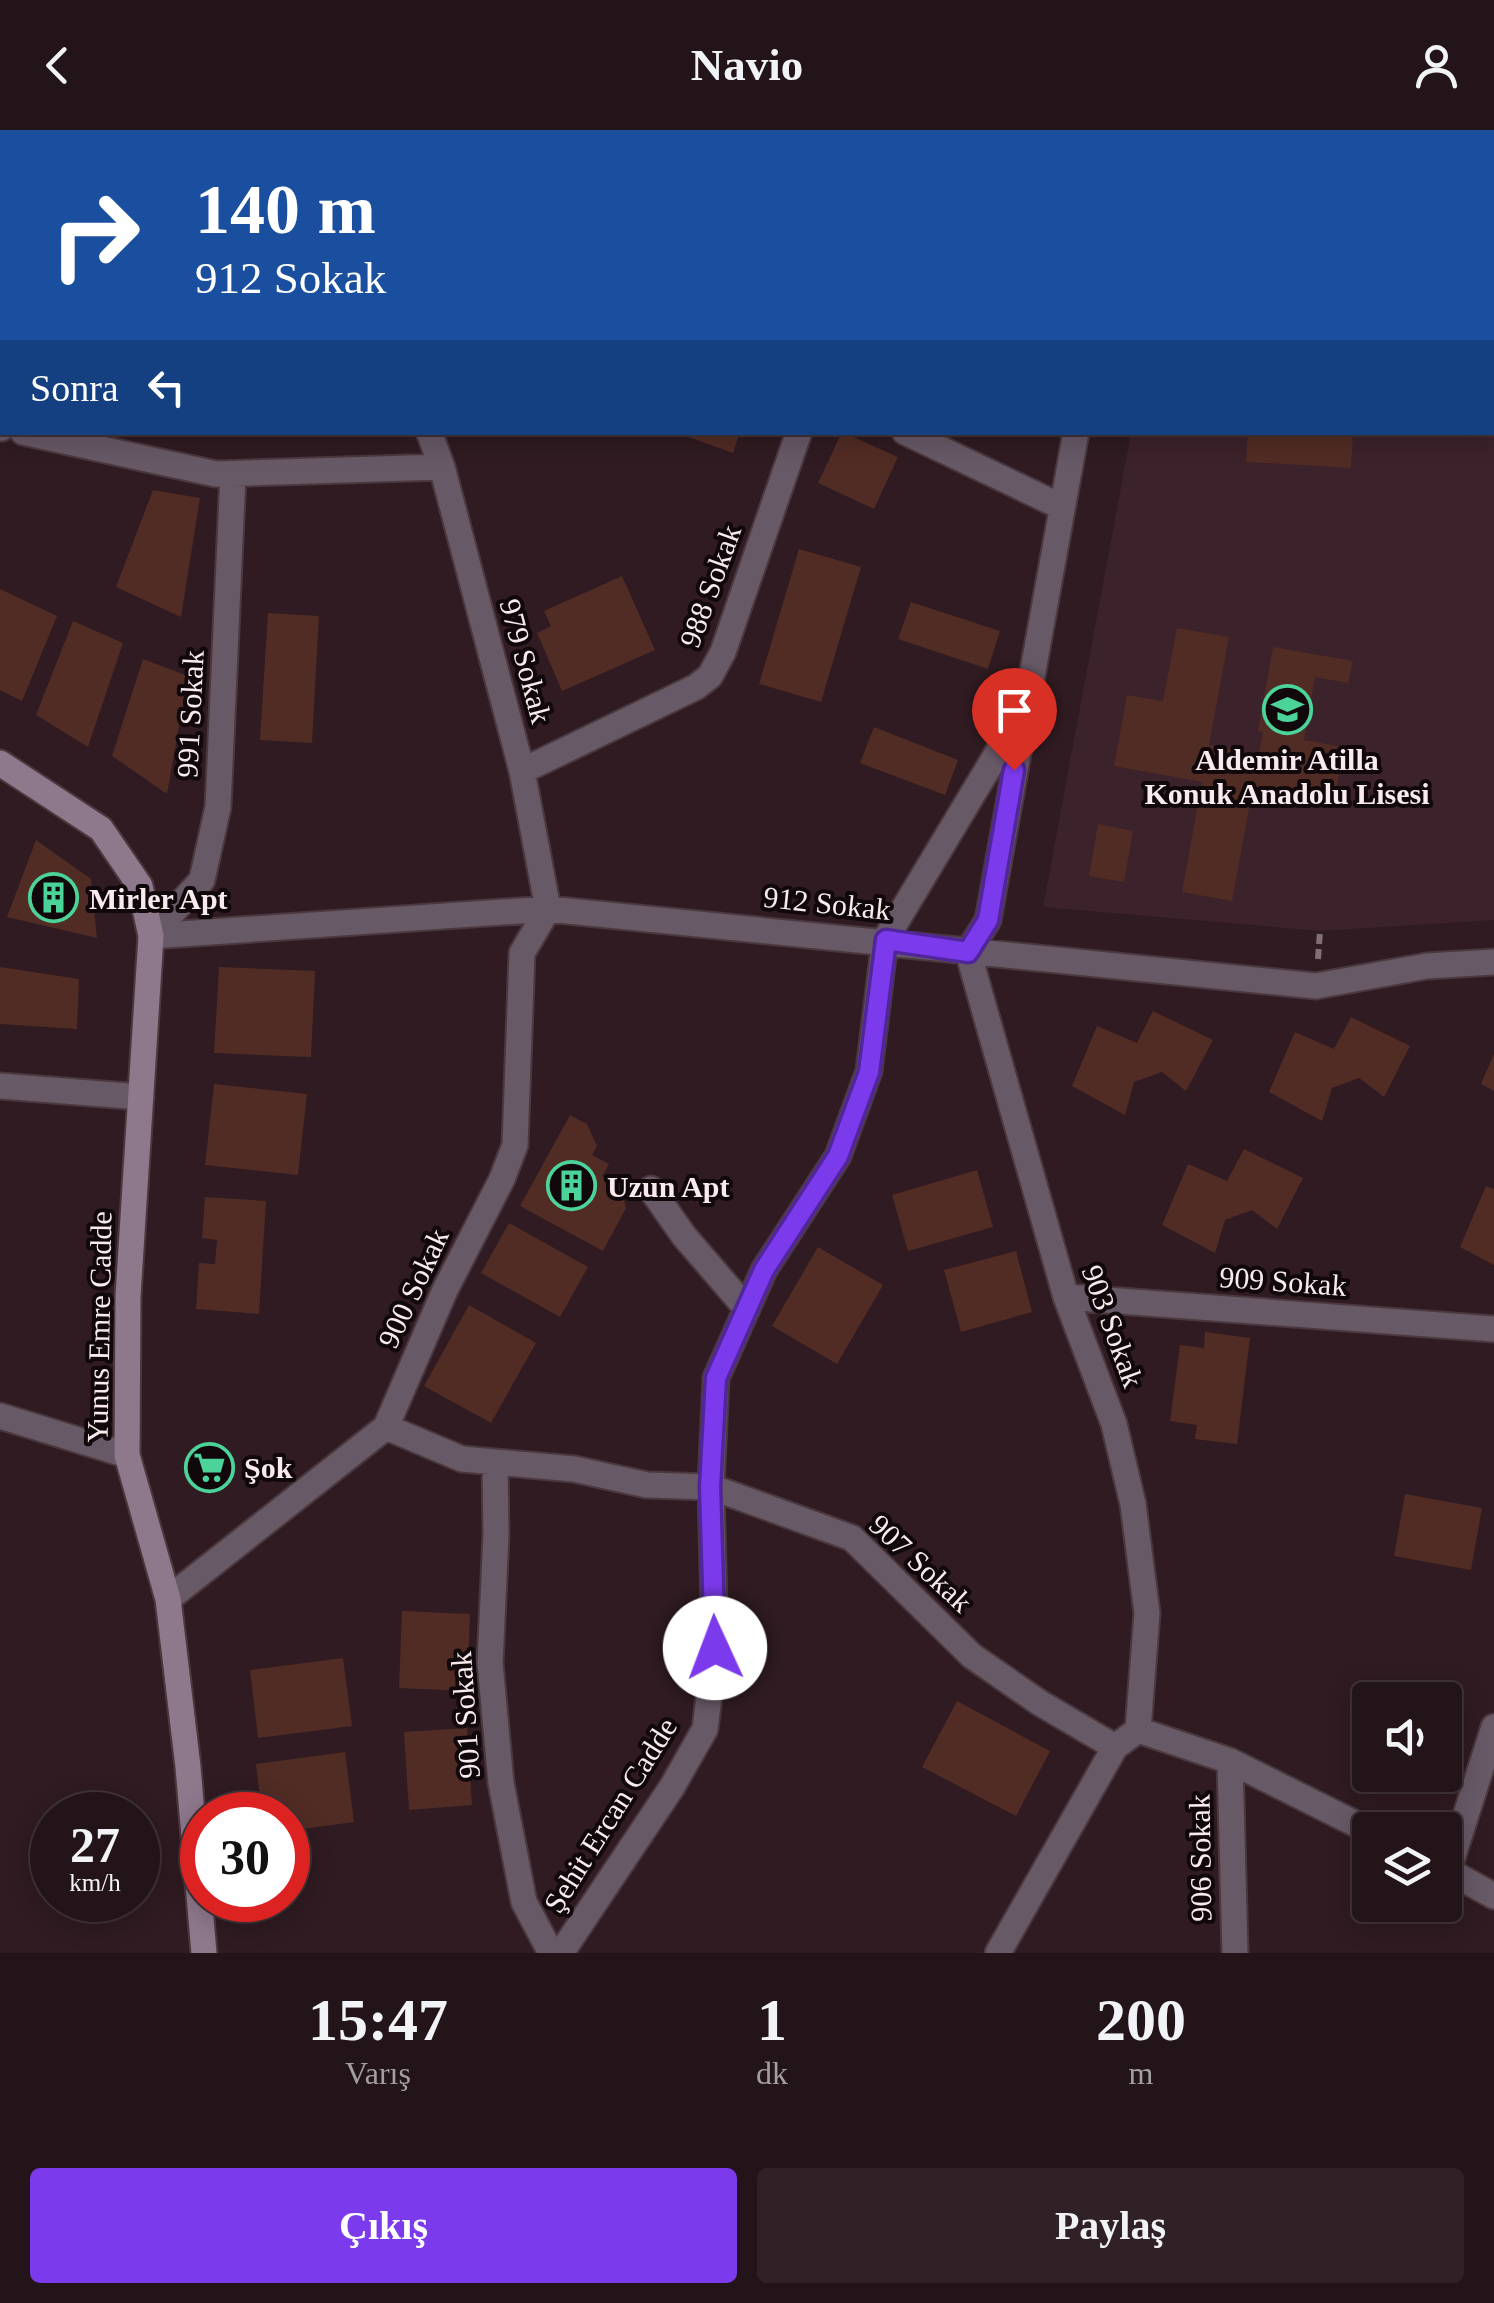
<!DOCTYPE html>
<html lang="tr">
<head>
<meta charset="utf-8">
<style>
  body { margin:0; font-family:Georgia,serif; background:#2f2126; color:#f1f3f6; height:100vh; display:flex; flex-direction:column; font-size:38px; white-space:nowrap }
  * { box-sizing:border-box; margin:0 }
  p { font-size:32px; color:#a39ea2 }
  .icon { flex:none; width:55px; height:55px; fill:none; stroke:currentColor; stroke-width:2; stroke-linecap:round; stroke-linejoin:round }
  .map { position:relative; height:1823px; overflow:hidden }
  .drawer { display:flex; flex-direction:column; background:#231419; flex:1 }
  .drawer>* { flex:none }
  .hud { position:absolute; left:0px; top:0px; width:1495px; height:305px; box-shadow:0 5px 25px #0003,0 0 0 2px #403338; background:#1a4fa0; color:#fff; overflow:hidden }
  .fabs { position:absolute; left:1352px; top:1552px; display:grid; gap:20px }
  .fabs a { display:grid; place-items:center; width:110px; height:110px; border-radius:10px; background:#231419; box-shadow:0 5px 25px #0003,0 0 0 2px #403338; font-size:50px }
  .speed { position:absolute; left:30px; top:1662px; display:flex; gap:20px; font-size:50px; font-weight:700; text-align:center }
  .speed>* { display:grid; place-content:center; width:130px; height:130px; border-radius:50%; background:#231419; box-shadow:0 5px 25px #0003,0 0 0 2px #403338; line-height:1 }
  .speed small { font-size:25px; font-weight:400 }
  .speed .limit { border:15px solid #d22; background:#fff; color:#111 }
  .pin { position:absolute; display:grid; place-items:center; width:85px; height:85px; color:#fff; margin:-102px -42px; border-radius:50% 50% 50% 0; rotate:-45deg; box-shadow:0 0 10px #0007 }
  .pin .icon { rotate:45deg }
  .me { position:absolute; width:110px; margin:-55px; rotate:358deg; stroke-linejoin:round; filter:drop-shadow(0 0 8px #0008) }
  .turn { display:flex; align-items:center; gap:35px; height:210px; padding:0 30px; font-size:45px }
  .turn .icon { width:130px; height:130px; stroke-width:2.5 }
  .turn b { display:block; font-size:70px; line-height:85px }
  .then { display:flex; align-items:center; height:95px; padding:0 30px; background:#0003; gap:20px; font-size:38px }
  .eta { display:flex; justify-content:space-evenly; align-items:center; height:170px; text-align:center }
  .eta b { font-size:60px; font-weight:600; line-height:70px }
  .primary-button { display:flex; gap:20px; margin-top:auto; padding:20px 30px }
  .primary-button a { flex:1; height:115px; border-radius:10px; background:#7c3aed; color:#fff; font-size:40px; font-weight:600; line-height:115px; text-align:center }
  .primary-button a+a { background:#2f2126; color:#f1f3f6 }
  header { display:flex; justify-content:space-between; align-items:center; height:130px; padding:0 30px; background:#231419; font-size:45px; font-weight:600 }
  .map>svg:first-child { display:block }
</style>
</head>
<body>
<header><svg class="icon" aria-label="back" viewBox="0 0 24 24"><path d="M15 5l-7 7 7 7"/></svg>Navio<svg class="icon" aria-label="person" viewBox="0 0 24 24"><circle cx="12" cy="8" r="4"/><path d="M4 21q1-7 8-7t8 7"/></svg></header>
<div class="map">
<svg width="1494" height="1823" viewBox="0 0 1494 1823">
  <rect width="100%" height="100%" fill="#2f1b21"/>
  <path fill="#3c222a" d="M1185,0H1494V790L1320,801L1043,777L1131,303L1492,302V2H1184Z"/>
  <path fill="#512c24" d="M675,302H740L733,323Z
    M842,302L898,327L874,379L818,353Z
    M1248,302H1353L1351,338L1246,332Z
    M153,360L200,368L181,487L116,457Z
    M799,419L861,437L821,572L759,554Z
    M622,446L655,520L562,561L537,503L551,496L544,481Z
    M0,459L57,486L22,571L0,560Z
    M911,472L1000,501L988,539L898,509Z
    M268,483L319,486L312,613L260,610Z
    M73,491L123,513L88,617L36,585Z
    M1177,498L1229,507L1209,615L1259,624L1263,602L1258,601L1273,517L1353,531L1348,553L1315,547L1304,610L1344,617L1333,676L1252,662L1232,771L1182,762L1202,652L1114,636L1127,565L1163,571Z
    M143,529L188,546L167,664L112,626Z
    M874,597L958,630L945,665L860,633Z
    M1098,694L1133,701L1124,752L1089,746Z
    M36,710L91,749L97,808L7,787Z
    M0,837L79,849L77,899L0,894Z
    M219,837L315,841L311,927L214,923Z
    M1153,881L1213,910L1186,961L1162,942L1134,952L1125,985L1072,956L1097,896L1137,913Z
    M1351,887L1410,916L1384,967L1359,948L1332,958L1322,991L1269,962L1295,902L1334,919Z
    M1494,924V961L1481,954Z
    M214,954L307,964L298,1045L205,1035Z
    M570,985L587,994L597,1016L592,1025L609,1034L602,1046L614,1052L613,1060L623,1066L626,1078L603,1121L520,1076Z
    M1244,1019L1303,1048L1277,1099L1252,1080L1225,1090L1215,1123L1162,1095L1188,1034L1227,1051Z
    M977,1040L993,1097L908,1121L892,1065Z
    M1486,1056L1494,1059V1135L1460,1117Z
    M205,1067L266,1071L259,1184L196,1179L199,1133L215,1134L217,1110L202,1108Z
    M509,1093L588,1137L560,1187L481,1143Z
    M818,1117L883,1155L837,1234L772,1196Z
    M1016,1121L1032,1182L961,1202L944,1140Z
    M469,1175L536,1213L491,1293L424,1256Z
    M1205,1202L1250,1208L1237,1314L1195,1309L1197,1295L1170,1291L1180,1215L1204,1218Z
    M1405,1364L1482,1378L1471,1440L1394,1426Z
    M402,1481L470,1484L467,1561L399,1558Z
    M343,1528L352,1596L258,1608L250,1540Z
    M957,1571L1050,1621L1016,1686L922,1637Z
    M467,1598L472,1675L409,1680L404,1602Z
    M345,1622L354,1692L288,1701V1685H262L256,1634Z"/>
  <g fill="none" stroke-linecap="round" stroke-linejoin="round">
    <defs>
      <path id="street" d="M316,0L317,2
        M737,2L738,0
        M1119,2L1120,0
        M0,113L2,114
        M0,298H2
        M23,302L216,344L442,337
        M905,302L1062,377
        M1076,302L988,790L968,822L1066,1167L1114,1294L1133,1374L1147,1483L1138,1600
        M522,641L696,557L710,546L723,522L799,302
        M151,806L548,779L1316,856L1427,836L1494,832
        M151,806L202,750L218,677L233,344
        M0,956L141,967
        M651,1059L684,1106L747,1179
        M1066,1167L1494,1199
        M0,1286L127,1325
        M386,1297L462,1329L574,1339L647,1355L711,1357L852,1408L972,1526L1040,1573L1115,1617L1138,1600L1230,1631L1370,1701
        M495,1333L496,1405L490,1533L501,1653L524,1772L551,1823
        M168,1469L386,1297L445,1160L502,1049L515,1015L522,823L548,779L522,641L442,337L429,302
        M1230,1631L1235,1823
        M1445,1739L1494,1766
        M1448,1741L1494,1597
        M561,1823L672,1657L705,1599L715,1519L711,1357L716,1248L764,1140L838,1026L869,941L885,810L1025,577
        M998,1823L1115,1617"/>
      <path id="secondary" d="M0,633L101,699L140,756L151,806L128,1166L127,1325L168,1469L188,1637L204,1823"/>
    </defs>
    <use href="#street" stroke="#4b383e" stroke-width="29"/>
    <use href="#secondary" stroke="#4b383e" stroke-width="29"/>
    <path stroke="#816f74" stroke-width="6" stroke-dasharray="10 5" stroke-linecap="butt" d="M1318,829L1320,801"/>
    <use href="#street" stroke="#675966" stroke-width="25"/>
    <use href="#secondary" stroke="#8e788c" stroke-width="25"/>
  </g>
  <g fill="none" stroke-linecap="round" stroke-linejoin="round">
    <defs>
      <path id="route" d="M715,1518L710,1357L716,1248L764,1140L838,1026L869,942L886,810L968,822L988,790L1014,640"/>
    </defs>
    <use href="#route" stroke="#51269a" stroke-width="25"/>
    <use href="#route" stroke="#7c3aed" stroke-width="18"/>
  </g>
  <defs>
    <symbol id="school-ring" viewBox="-11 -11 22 22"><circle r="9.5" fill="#11080b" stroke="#4cd39a" stroke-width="1.5"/><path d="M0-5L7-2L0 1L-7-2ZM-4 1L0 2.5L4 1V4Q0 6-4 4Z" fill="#4cd39a"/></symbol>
    <symbol id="building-ring" viewBox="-11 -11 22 22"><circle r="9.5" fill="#11080b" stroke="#4cd39a" stroke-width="1.5"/><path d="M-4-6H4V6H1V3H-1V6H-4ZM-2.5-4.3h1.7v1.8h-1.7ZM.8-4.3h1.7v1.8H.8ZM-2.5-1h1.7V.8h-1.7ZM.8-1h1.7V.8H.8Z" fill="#4cd39a"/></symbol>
    <symbol id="supermarket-ring" viewBox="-11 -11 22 22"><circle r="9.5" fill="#11080b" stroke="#4cd39a" stroke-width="1.5"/><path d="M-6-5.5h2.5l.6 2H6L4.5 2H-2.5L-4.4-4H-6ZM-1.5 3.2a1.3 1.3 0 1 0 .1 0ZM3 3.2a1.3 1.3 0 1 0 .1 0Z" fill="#4cd39a"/></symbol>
  </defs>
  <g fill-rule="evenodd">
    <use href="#school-ring" x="1260" y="552" width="55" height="55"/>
    <use href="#building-ring" x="26" y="740" width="55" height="55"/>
    <use href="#building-ring" x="544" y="1028" width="55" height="55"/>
    <use href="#supermarket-ring" x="182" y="1310" width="55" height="55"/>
  </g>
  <g text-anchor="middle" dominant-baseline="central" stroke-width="8" stroke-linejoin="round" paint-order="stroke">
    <g font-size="30" fill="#f9eaee" stroke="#11080b">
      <text transform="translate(710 456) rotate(-70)">988 Sokak</text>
      <text transform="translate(526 531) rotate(75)">979 Sokak</text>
      <text transform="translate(190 584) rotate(-87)">991 Sokak</text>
      <text transform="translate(827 773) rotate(6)">912 Sokak</text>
      <text transform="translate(1283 1151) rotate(4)">909 Sokak</text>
      <text transform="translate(413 1158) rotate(-65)">900 Sokak</text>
      <text transform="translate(1113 1196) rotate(70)">903 Sokak</text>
      <text transform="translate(99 1197) rotate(-89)">Yunus Emre Cadde</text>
      <text transform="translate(921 1433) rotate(43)">907 Sokak</text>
      <text transform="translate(465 1585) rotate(-94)">901 Sokak</text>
      <text transform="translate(610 1685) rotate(-58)">Şehit Ercan Cadde</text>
      <text transform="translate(1200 1728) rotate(-91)">906 Sokak</text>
    </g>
    <g font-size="30" font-weight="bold" fill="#f9eaee" stroke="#11080b" text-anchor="start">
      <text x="1287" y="629" text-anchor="middle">Aldemir Atilla<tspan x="1287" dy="34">Konuk Anadolu Lisesi</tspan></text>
      <text x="89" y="768">Mirler Apt</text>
      <text x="607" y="1056">Uzun Apt</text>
      <text x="244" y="1337">Şok</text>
    </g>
  </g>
</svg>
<div class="fabs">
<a><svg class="icon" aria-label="sound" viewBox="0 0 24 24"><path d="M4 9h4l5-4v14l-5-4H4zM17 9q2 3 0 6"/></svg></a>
<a><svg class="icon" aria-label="layers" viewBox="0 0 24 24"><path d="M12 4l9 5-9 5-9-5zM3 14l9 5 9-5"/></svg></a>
</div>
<div class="speed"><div>27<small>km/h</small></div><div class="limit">30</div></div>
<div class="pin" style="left:1014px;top:640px;background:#d93025"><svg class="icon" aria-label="arrive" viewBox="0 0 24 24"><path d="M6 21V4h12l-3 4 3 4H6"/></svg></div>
<svg class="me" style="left:715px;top:1518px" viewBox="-20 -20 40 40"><circle r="19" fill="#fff"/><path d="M0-13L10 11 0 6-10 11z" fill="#7c3aed"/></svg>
<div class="hud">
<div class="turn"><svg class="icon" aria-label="right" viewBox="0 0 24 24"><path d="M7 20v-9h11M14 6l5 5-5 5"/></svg><div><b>140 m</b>912 Sokak</div></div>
<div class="then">Sonra<svg class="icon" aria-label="left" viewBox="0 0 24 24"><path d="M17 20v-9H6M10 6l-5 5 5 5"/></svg></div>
</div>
</div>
<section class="drawer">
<div class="eta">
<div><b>15:47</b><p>Varış</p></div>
<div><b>1</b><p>dk</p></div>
<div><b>200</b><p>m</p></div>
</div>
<div class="primary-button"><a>Çıkış</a><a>Paylaş</a></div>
</section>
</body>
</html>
